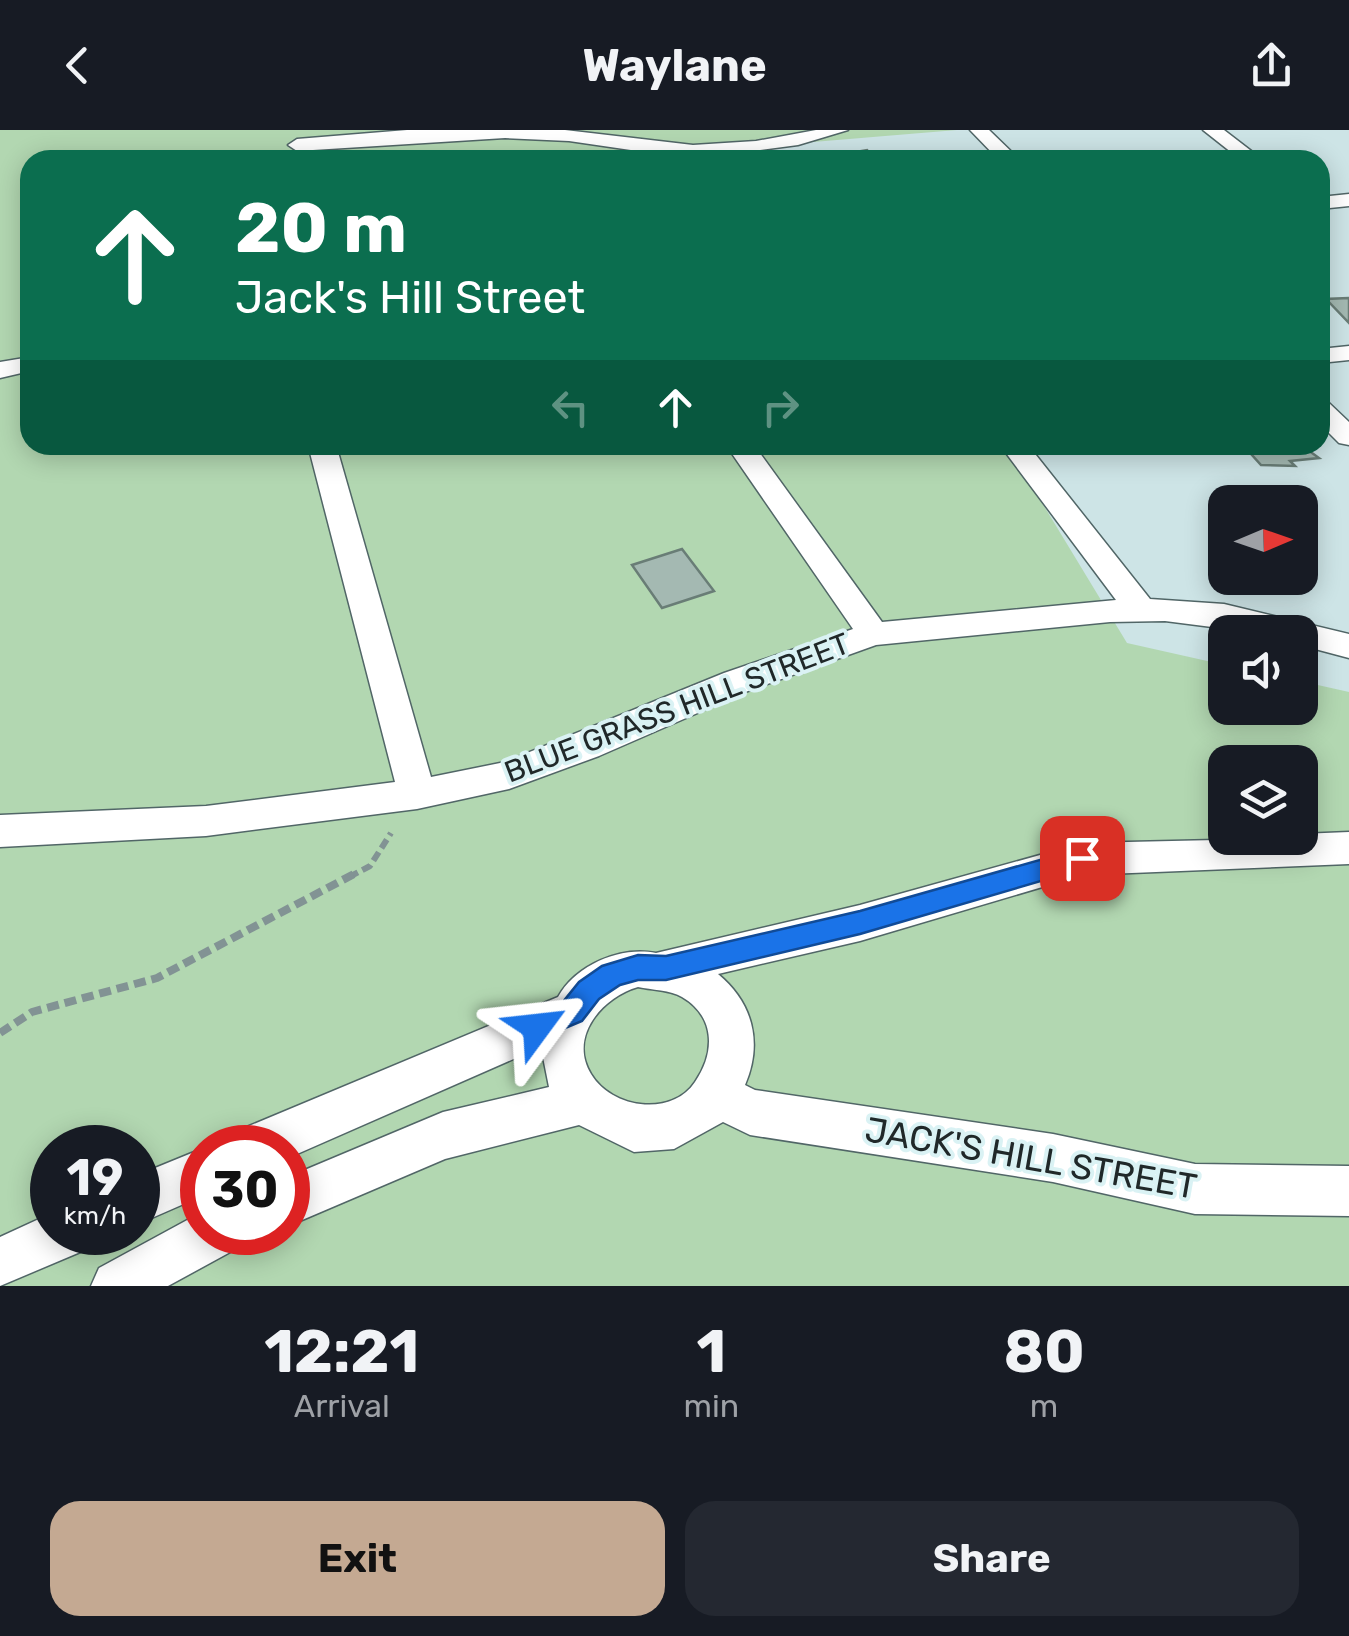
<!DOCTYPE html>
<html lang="en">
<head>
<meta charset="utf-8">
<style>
  body { margin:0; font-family:Rubik,sans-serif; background:#242831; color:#f1f3f6; height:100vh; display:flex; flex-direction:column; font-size:38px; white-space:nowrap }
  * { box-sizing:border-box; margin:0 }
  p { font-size:32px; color:#9ea1a6 }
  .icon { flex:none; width:55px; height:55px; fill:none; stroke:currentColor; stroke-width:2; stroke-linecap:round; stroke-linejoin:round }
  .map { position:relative; height:1156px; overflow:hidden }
  .drawer { display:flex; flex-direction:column; background:#171b24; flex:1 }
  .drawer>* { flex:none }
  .hud { position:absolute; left:20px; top:20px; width:1310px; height:305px; border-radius:30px; box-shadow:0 5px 25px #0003; background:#0b6e4f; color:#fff; overflow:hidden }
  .needle { width:65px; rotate:88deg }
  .fabs { position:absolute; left:1208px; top:355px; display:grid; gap:20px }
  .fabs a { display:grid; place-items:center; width:110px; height:110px; border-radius:20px; background:#171b24; box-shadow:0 5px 25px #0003; font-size:50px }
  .speed { position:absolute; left:30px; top:995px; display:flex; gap:20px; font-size:50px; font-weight:700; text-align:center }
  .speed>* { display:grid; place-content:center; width:130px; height:130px; border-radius:50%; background:#171b24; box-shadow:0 5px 25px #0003; line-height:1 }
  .speed small { font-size:25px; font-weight:400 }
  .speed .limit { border:15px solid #d22; background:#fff; color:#111 }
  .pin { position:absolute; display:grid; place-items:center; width:85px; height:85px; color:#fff; margin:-42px; border-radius:20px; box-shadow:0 5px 15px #0006 }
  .me { position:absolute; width:110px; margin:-55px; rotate:60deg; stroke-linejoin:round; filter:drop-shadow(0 0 8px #0008) }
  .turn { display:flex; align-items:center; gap:35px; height:210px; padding:0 50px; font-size:45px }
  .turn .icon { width:130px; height:130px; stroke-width:2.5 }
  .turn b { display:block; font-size:70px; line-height:85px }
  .lanes { display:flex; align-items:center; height:95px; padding:0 50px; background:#0003; justify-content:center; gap:50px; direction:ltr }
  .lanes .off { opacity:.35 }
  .eta { display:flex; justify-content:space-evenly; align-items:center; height:170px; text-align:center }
  .eta b { font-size:60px; font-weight:700; line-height:70px }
  .primary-button { display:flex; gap:20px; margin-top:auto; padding:20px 50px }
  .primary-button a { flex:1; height:115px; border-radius:30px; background:#c4a992; color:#111; font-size:40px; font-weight:700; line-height:115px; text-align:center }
  .primary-button a+a { background:#242831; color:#f1f3f6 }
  header { display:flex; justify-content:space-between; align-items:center; height:130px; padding:0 50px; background:#171b24; font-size:45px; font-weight:700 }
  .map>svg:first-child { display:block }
</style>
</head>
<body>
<header><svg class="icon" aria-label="back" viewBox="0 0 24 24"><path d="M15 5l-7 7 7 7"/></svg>Waylane<svg class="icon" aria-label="share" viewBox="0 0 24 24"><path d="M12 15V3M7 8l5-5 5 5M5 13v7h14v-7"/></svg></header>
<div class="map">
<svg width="1349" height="1156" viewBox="0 0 1349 1156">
  <rect width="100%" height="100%" fill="#cde4e6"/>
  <path fill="#b2d7b1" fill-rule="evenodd" d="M0,0H957L598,30H30V315H678L685,325L767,315H1007L1127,513L1225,535V578H1300V551L1349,562V1156H0ZM1225,632H1300V708H1225ZM52,1018H138V1102H52ZM202,1018H288V1102H202Z"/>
  <path fill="#a4b9b2" stroke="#697d76" stroke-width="2.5" d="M867,20L870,24L882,23L887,30H848L843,24Z
    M1349,168V193L1326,169Z
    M1243,315H1301L1319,328L1290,331L1295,336L1261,335Z
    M682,419L714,461L662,478L632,435Z"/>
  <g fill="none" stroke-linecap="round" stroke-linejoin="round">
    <defs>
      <path id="minor" d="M407,0H565L693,15L756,11L816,0H848L798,15L714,26H672L569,11L505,8L297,21L288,15L297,9Z
        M970,0H989L1020,30H999Z
        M1203,0H1224L1263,30H1241Z
        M1349,64V76L1320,79V67Z
        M1349,216V230L1320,233V219Z
        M30,227V241L0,248V232Z
        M1320,271L1329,273L1349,292V315L1339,313L1320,294Z
        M308,315H336L431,647L505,632L724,543L853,499L726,315H754L882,492L1116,470L1000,315H1028L1150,469L1224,474L1349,504V528L1300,515V502H1251L1165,491L1110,492L876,515L748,561L599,626L509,659L417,679L206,706L0,717V685L206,676L395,652Z
        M1349,702V734L1083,745L860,811L718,844C753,873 763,913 745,955L755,960L1053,1004L1195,1034L1349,1036V1086L1195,1084L1053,1052L750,1005L723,992L674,1019L634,1022L579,995L445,1029L288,1096V1047L443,982L549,957L541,917L288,1028V1018H230L237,1001L558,867C576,835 620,816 656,823L860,775L1083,713L1300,708V704ZM638,857C651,860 671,860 682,867C716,887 715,923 695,952C672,987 612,979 591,944C568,906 603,867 638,857Z
        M204,1018L202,1066L138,1094V1045Z
        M202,1082V1102H241L234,1120L168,1156H91L99,1138Z
        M52,1083V1102H92L85,1120L0,1156V1107Z"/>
    </defs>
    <use href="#minor" stroke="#516667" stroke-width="3"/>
    <path stroke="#829394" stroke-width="6" stroke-dasharray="10 5" stroke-linecap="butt" d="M349,747L370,736L391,703"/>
    <path stroke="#829394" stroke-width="8" stroke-dasharray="12 6" stroke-linecap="butt" d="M0,903L32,882L157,848L354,744"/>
    <use href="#minor" fill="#fff" fill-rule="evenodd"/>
  </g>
  <path fill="#1a73e8" stroke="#114b97" stroke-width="2.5" d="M1082,718L1092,721L1095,728L1092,736L860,804L666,850H638L620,855L599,869L582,891L537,910L527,906L522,897L527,888L562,873L579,852L602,836L638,825L666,826L860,781Z"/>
  <g text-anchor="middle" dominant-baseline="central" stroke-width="8" stroke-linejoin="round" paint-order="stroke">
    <g font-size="30" fill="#202829" stroke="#daf2f4">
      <text transform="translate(677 578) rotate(-21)">BLUE GRASS HILL STREET</text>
    </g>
    <g font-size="35" fill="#202829" stroke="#daf2f4">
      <text transform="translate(1031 1028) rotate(10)">JACK'S HILL STREET</text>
    </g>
  </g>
</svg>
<div class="fabs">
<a><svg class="needle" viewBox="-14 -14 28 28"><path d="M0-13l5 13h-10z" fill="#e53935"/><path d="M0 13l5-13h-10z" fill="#9ea1a6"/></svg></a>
<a><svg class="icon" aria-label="sound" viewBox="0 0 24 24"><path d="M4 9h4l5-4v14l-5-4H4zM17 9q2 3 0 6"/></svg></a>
<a><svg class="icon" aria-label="layers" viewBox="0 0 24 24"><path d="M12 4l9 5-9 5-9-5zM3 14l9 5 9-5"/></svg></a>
</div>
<div class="speed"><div>19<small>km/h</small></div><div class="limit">30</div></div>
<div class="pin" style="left:1082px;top:728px;background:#d93025"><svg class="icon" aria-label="arrive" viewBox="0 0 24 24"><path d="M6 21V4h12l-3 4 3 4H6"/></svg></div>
<svg class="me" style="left:537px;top:897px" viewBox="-20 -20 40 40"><path d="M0-17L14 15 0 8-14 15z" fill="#1a73e8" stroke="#fff" stroke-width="4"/></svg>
<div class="hud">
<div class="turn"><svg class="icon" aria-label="ahead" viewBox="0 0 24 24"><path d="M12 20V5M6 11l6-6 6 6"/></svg><div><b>20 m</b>Jack's Hill Street</div></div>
<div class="lanes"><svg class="icon off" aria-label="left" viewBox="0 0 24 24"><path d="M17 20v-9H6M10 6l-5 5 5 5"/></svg><svg class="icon" aria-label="ahead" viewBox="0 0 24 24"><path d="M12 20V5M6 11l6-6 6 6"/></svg><svg class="icon off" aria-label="right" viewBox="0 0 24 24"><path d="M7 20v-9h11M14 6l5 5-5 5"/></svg></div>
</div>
</div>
<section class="drawer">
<div class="eta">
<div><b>12:21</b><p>Arrival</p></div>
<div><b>1</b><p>min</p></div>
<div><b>80</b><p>m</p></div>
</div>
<div class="primary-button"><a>Exit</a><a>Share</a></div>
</section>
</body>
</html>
